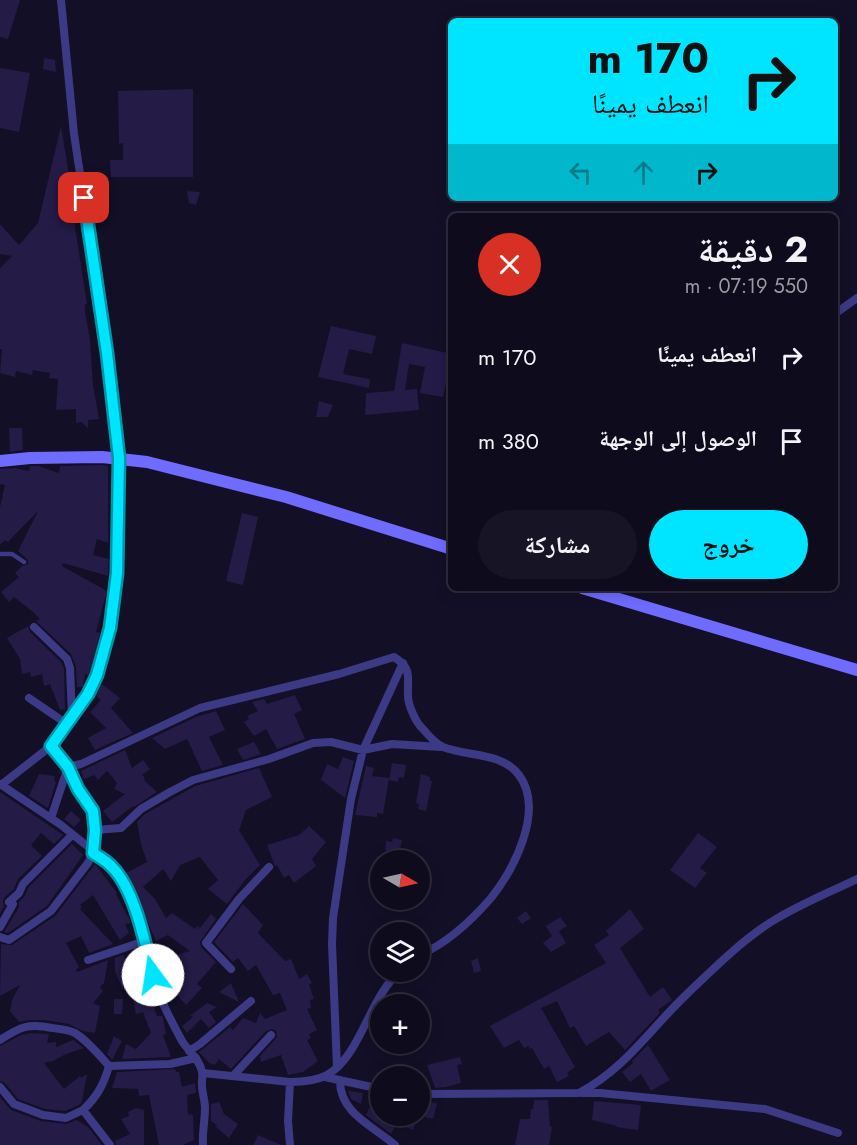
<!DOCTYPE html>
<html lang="ar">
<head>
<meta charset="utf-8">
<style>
  body { margin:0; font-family:Jost,"Noto Naskh Arabic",sans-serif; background:#171425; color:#f1f3f6; direction:rtl; height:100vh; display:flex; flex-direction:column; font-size:22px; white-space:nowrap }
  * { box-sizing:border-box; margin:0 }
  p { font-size:20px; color:#9b9ba3 }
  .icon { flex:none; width:33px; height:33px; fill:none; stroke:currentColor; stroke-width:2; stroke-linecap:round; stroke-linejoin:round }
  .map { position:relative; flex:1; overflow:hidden; direction:ltr }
  .details { position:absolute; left:448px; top:213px; width:390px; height:378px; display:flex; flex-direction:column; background:#0e0b1c; border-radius:9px; box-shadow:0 3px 15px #0003,0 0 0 2px #2e2b3b; direction:rtl }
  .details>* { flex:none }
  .hud { position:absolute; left:448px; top:18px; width:390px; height:183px; border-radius:9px; box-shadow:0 3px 15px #0003,0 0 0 2px #2e2b3b; direction:rtl; background:#00e5ff; color:#111; overflow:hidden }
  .needle { width:39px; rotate:99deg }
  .tools { position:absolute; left:370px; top:850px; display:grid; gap:12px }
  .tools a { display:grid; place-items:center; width:60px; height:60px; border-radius:50%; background:#0e0b1c; box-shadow:0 3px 15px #0003,0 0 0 2px #2e2b3b; font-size:30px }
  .pin { position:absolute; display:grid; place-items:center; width:51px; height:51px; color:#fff; margin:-26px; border-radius:12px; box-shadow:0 3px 9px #0006 }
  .me { position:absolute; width:66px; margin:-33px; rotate:346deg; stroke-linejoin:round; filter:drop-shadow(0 0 4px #0008) }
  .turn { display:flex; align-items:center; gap:21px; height:126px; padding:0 30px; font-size:27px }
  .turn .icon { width:78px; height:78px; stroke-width:2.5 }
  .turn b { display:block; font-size:42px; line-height:51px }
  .lanes { display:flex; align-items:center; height:57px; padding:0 30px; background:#0003; justify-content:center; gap:30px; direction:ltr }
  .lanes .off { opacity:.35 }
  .round { display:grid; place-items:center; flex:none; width:63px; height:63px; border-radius:32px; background:#171425 }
  .summary { display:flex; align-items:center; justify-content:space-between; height:102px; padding:0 30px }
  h1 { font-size:36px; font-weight:700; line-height:45px }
  .cta { display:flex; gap:12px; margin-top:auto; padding:12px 30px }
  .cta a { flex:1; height:69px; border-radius:36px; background:#00e5ff; color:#111; font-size:24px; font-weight:700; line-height:69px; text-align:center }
  .cta a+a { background:#171425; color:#f1f3f6 }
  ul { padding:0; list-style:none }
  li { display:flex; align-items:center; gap:18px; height:84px; padding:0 30px }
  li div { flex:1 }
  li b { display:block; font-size:22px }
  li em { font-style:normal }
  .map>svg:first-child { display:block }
</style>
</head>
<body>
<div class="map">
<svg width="857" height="1145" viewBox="0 0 857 1145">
  <rect width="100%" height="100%" fill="#130f26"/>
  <path fill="#241b47" d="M0,0H20L8,39L0,37Z
    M44,58L55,60L56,72L43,69Z
    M0,68L30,73L19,132L0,128Z
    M193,89V177H111L110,160H123V143L119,144L118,91Z
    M61,126L75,211V227L87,304H85V312L90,340L93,385L99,419L88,420V428L81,422L76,423V409L56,410L58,379L49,378L50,373L33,370L32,375L16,371L15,377L0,373L2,349H0V268L12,256L0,254V224L19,245L38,223Z
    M187,191L200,192L196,205L189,203Z
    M331,326L376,336L372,354L349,349L343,374L370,379L369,388L318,377Z
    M402,343L452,354L443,397L420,393L425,367L409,364L405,390L417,389L419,410L365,415L366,393L394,391Z
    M319,401L333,405L328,417H316Z
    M9,428H22L23,450L10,452Z
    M102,465L108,466V543L97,539L93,555L109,559L108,576L63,563L62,566L107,591L96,632L100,633L94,659L89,675L85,674L83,687H77L76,667L71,654L36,621L40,619L33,612L14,597L9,602L1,592L19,577L15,573L22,566L28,564V560L18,551L38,511L8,542L5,540L0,545V507L5,485L0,484V469L15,468L29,471L30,466H38L59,473L60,466Z
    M242,513L258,517L243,585L226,581Z
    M28,626L30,632L61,662L64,669L65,709L60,710L50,684L44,686L42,674L31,677L30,672L22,674L20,659L7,638Z
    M100,685H103L120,698L111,708L133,733L95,750L88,738L106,728L90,712L101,700L94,694Z
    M295,695L302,710L294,714L305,739L277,749L266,729L254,736L244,722L249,719L247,716L258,711L252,702L264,699L267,704Z
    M216,711L225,730L209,737L223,765L202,771L187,739L165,749L152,738L196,717Z
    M254,742L261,754L243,760L237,749Z
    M125,750L132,768L143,760L150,769L142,775L145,778L144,780L157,792L134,807L133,806L112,822L103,811L125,794L114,789L117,783L107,771L98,780L94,775L84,779L81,771Z
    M343,757L354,761L345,798L321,780L327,764L338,769Z
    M392,763L406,765L404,778L399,777L398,782L389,780Z
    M366,766L374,768L372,776L389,778L383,814L377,813V817L355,815Z
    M259,768L272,797L246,810L239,830L260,865L245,880L227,904L208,889L218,880L200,857L180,865L171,881L163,869L143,887L155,899L166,918L172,913L195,929L197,926L200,928L211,914L216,919L200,942L201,947L216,962L197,984L202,988L186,1005L177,994L183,989L169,977L162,981L159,972L168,969L166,958L190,951L168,935L156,941L126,873L147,862L141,844L137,822L145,814L195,786Z
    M39,774L55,776L54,780L56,782L48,808L29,796Z
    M421,774L430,777V781H432L426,811L418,809L419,804L416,803Z
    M0,792L63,835L54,844L41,833L31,845L42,856L18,879L14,889L4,898L3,902L4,906L0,914Z
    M71,811L81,820L74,827L64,819Z
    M309,826L326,842L312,859L316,866L294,883L289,875L284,878L277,865L275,866L267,845L299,835Z
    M698,833L717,847L700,868L707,873L695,888L670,870Z
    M393,838L402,840L399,853L385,850L386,841L392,842Z
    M72,844L83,855L47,906L8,933L4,932L19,907V902L25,896L28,888Z
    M95,864L117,893L116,894L131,923L125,924L129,933L120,940L93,895L80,905L82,907L80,909L113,944L89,953L81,936L66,943L79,967L76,970L77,972L108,960L104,983L100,987L103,991L93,1003L100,1006L95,1033L83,1031L69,1024L45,1020H30L19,1022L10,1011L12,1000L20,985L0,996L1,944L12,945L55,916Z
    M243,904L263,925L258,933L285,961L291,959L299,979L307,974L312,983L309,984L314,999L310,1000L311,1008L307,1009L317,1030L309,1034L311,1038L307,1040L318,1061L303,1072L288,1075L281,1055L261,1062L260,1056L277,1037L276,1031L272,1029L266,1031L231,1069L219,1059L215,1065L209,1063L199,1052L230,1027L233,1030L243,1018L256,1023L260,1013L265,1019L287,1010L280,993L273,995L256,965L248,971L238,958L233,962L214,942Z
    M630,909L644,929L620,948L650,997L663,987L672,1000L658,1010L660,1013L625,1050L609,1032L586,1046L574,1026L570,1028L557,1001L541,1008L575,1067L567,1073L569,1076L557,1082L549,1066L544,1069L532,1048L530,1049L528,1046L524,1048L519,1040L504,1048L490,1026L606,963L594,945L609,935L606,931Z
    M526,911L531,918L522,924L517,918Z
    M560,917L567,926L559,931L566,943L551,952L543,943L552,936L546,926Z
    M130,954L137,956L146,974L152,994H149L157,1016H162L163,1018L166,1034L163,1035L171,1057L122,1059L126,1044L136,1049L151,1033L143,1012L136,1014L127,965H124L123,991L115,971V958L123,955L126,958Z
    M478,958L481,971L474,973L471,961Z
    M231,983L239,1002L219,992Z
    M114,999H123L122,1014H114Z
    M207,1003L217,1007L209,1012L216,1022L209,1028L201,1019L187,1033L182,1026L193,1017L190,1016Z
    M31,1033L49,1034L47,1043L56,1042V1047L73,1040L84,1048L66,1054L53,1061L44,1063L64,1089L80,1076L81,1078L87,1074L82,1102L79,1105L65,1111L45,1109L18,1099L5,1083L0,1081V1046L21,1035Z
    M114,1036L122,1041L112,1060L107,1054Z
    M648,1045L670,1080L651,1091L641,1074L630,1082L622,1072L633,1063L632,1061Z
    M460,1057L462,1064L457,1065L461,1083L446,1087L435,1088L427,1065Z
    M175,1069L176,1072H179L182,1087L195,1083L196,1093L187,1095L188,1114L193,1115L194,1140L183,1145H159L149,1095L139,1096L138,1089L112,1088L117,1072Z
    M348,1091L363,1093L361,1104L351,1099Z
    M0,1097L11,1110L41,1121L66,1124L77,1120L88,1127L102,1145H0Z
    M534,1100H548L550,1127H552L549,1145H515L520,1119H530L531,1109H533Z
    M420,1101L437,1103L433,1119L420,1116Z
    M594,1101L641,1105L638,1130L616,1127L617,1126L592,1120Z
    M219,1102L224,1114L238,1124L229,1138L215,1126L217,1125L211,1121V1104Z
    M136,1108L144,1110V1145H116L115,1141L130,1134L121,1119L129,1116L128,1112Z
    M369,1108L381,1113V1116H418L413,1130L397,1123L391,1134L366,1115Z
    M258,1135L281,1145H253Z"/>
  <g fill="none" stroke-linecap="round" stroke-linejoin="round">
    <path stroke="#3d3a85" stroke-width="4.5" d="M0,554H12L24,562"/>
    <path stroke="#3d3a85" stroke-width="8" d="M836,313L857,298
      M34,627L67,659L70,668L72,716
      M29,698L67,724
      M0,784L61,825L112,866C145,909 143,965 167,1012C172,1022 177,1032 182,1041C188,1051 200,1059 202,1072C203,1076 202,1077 202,1081C201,1090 205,1099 205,1108C205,1121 202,1132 203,1145
      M1,785L51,746L93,684L110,629L117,573L119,458L107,353L74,134L61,0
      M51,818L68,767L81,764L200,708L339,674L394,657C413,669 407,677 408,696C408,705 416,723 423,729C428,735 436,744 443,747C468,757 502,752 519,775C545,810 514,869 491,898C472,920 447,943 420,955
      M95,830L121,828L141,809L170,792L193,780L269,759L313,743L331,742L363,750L392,744L441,747
      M0,927L13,904L9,902L19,893L23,884L72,835
      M0,937L9,940L51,911L88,863L93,853L95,830L93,811L78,789L68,767L51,746
      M88,960L145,941
      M231,969L206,943L239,899L269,867
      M0,1040C20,1027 28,1023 52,1028C60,1029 69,1030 75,1033C88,1041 99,1055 109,1066
      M189,1051L200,1044L251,1001
      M337,1067L332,944L333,918L351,799L363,750L403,663
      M203,1073L290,1082C302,1082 316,1081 327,1075C353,1060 364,1023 379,998C384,989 391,980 398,972
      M233,1076L271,1035
      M325,1077L381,1089
      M340,1080C339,1113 373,1126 395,1145
      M0,1087L14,1104L43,1115L66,1118L83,1110L110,1145
      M583,1093H600L765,1109L838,1133
      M420,1094L579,1093C626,1068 650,1029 687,994C713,969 740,942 771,922C798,905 828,893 857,879
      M83,1110C97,1097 104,1084 109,1066L170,1064L196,1058
      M290,1145L288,1121L290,1082"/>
    <path stroke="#6f6bff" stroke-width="12" d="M0,461L30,458L102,457L147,462L286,497L452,549
      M582,588L857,670"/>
  </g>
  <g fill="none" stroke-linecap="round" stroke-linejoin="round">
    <defs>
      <path id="route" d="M84,198L107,353L119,458L117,573L110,628L97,675L88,694L51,746L68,767L78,789L93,811L95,830L93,853C99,857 107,861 112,867C135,890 145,943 153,975"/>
    </defs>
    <use href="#route" stroke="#0095a6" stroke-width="15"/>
    <use href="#route" stroke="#00e5ff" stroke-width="10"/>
  </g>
</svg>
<div class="tools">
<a><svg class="needle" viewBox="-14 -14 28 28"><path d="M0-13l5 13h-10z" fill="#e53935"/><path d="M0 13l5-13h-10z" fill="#9b9ba3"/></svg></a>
<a><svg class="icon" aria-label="layers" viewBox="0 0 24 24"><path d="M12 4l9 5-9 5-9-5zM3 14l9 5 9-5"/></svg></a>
<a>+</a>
<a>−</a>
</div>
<div class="pin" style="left:84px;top:198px;background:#d93025"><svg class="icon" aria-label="arrive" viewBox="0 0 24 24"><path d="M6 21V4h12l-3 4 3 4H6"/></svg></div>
<svg class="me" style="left:153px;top:975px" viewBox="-20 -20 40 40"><circle r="19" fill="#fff"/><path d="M0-13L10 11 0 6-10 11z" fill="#00e5ff"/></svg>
<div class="hud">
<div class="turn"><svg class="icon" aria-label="right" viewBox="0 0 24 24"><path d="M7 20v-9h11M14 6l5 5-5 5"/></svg><div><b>170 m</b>انعطف يمينًا</div></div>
<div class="lanes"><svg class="icon off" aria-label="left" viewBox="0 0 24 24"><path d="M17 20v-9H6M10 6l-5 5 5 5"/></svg><svg class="icon off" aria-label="ahead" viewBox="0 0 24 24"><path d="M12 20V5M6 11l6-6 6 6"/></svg><svg class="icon" aria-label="right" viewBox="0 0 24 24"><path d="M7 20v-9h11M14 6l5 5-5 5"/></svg></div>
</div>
<section class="details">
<div class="summary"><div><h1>2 دقيقة</h1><p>550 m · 07:19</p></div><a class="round" style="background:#d93025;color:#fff"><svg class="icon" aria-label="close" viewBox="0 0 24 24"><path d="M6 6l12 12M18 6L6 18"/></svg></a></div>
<ul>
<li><svg class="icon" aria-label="right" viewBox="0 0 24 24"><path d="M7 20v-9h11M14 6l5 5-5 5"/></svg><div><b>انعطف يمينًا</b></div><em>170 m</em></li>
<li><svg class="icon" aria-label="arrive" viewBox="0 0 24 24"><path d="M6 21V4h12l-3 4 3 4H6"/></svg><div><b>الوصول إلى الوجهة</b></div><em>380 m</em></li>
</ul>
<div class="cta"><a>خروج</a><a>مشاركة</a></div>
</section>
</div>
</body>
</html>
